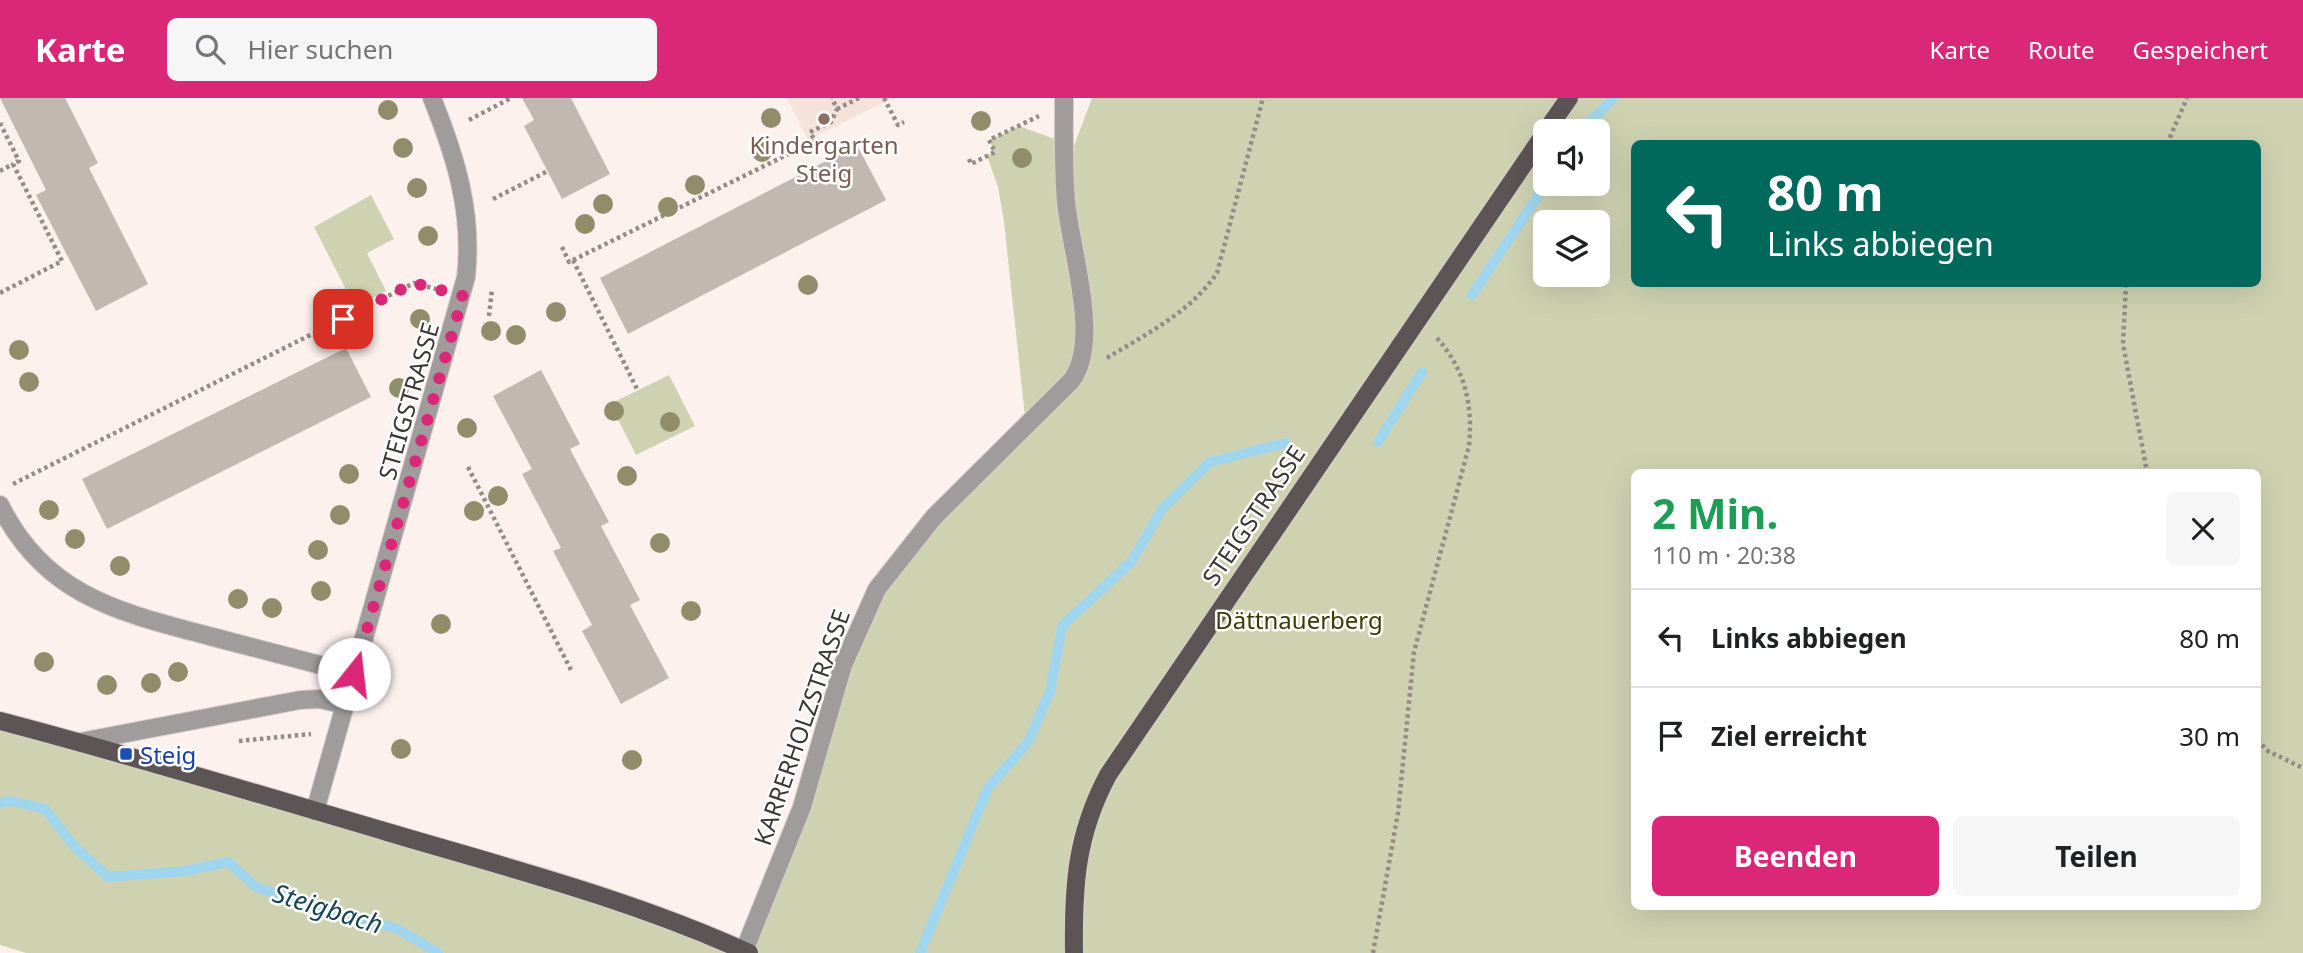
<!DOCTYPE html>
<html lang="de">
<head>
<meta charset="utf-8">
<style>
  body { margin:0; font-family:"Noto Sans",sans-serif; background:#f6f6f6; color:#202124; height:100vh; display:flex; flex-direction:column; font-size:26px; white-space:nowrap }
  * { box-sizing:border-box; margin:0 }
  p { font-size:23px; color:#757577 }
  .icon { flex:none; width:38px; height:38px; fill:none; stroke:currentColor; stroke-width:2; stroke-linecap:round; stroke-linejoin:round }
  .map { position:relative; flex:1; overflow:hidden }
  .panel { position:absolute; left:1631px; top:371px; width:630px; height:441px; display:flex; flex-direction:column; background:#fff; border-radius:10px; box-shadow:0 7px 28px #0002 }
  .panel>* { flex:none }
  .top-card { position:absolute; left:1631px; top:42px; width:630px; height:147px; border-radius:10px; box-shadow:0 7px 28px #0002; background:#00695c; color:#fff; overflow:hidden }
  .controls { position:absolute; left:1533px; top:21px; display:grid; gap:14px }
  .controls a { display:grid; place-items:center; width:77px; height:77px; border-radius:10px; background:#fff; box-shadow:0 7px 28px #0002; font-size:35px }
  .pin { position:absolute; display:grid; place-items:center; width:60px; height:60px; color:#fff; margin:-30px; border-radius:14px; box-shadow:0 4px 10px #0006 }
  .me { position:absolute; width:77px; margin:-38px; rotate:16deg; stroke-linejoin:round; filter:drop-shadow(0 0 5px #0008) }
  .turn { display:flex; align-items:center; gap:24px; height:147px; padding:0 21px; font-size:32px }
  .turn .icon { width:91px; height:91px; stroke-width:2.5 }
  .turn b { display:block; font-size:49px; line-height:60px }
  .round { display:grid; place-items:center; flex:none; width:74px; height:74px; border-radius:10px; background:#f6f6f6 }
  .head { display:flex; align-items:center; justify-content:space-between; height:119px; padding:0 21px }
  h1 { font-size:42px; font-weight:700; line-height:52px; color:#1e9e55 }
  .primary-button { display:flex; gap:14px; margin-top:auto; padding:14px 21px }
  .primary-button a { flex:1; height:80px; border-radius:10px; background:#db2777; color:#fff; font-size:28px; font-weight:700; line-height:80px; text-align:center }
  .primary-button a+a { background:#f6f6f6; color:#202124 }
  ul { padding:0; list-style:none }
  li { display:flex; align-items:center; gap:21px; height:98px; padding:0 21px; border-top:2px solid #e0e0e0 }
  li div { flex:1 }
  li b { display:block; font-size:26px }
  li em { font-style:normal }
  header { display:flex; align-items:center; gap:42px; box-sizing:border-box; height:98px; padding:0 35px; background:#db2777; color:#fff }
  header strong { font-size:33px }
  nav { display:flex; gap:38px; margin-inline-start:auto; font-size:24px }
  .search { width:490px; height:63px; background:#f6f6f6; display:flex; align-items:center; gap:18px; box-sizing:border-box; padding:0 24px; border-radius:10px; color:#757577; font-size:26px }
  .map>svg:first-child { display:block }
</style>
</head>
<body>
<header>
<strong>Karte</strong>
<div class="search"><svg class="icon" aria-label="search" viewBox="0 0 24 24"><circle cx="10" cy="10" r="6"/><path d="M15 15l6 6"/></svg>Hier suchen</div>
<nav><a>Karte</a><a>Route</a><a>Gespeichert</a></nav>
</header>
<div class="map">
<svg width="2303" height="855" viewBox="0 0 2303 855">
  <rect width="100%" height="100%" fill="#fdf1ed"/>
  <path fill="#f5e2db" d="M787,0H893L808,42Z"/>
  <path fill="#cfd2b1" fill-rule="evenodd" d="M1092,0H2303V855H26L0,847V623L218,683L744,853L877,491L1026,328L1004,124L998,89L987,58L995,54L989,42L1019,28L1074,48ZM1545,33H1598V86H1545ZM1634,46H2258V186H1634ZM1545,124H1598V177H1545ZM1634,374H2258V808H1634Z
    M371,97L394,141L367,155L386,193L355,209L314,129Z
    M669,277L695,328L636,357L610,306Z"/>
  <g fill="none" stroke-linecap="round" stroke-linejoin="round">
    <path stroke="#a0d6ed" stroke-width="10" d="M1581,33L1614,0
      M1472,197L1546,86
      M1378,344L1422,274
      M0,705L10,703L45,711L74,748L108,779L186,773L228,764L256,789L320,811L398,831L438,855
      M920,855L988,690L1028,644L1050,594L1062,528L1132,463L1162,411L1210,364L1285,345"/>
  </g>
  <path fill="#c1b8b1" d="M0,0H65L98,65L89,70L148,186L96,213L36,97L46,92Z
    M522,0H571L610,76L562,101L524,28L534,22Z
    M857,47L886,102L628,236L600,180Z
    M346,250L371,299L107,431L82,381Z
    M541,272L580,346L570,351L609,424L601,428L640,502L630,507L669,580L621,606L582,533L592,527L553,453L561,450L522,376L532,371L493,298Z"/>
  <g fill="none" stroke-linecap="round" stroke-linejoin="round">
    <defs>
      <path id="minor" d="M0,407C45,498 119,514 209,538C258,551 306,563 354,576
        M80,644L300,602L319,601L346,607
        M315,713L466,179C473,114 456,60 432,0
        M744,853L802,709L843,567L877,491L934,419L1071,283C1102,244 1070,150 1066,103C1063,69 1064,34 1064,0"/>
      <path id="major" d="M1546,33L1569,0
        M0,623C130,657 258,696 387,734C509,770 633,802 749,855
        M1074,855C1073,788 1076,737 1108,677L1545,35"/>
    </defs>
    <use href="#minor" stroke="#dacfcc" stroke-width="20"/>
    <use href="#major" stroke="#dacfcc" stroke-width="20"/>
    <path stroke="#938c89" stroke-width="4.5" stroke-dasharray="3.5 3.5" stroke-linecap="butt" d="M884,0L898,27L904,24
      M837,11L859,0
      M469,22L511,0
      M0,25L19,63L13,66L62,163L0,195
      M2167,46L2187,0
      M969,61L971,66L995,54L989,42L1039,18
      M0,73L13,66
      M493,101L548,73
      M562,149L569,164L815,43L810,34L831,24L837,11L832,0
      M573,162L638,293
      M2126,186L2123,246L2147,374
      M489,218L492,191
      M1107,260C1146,236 1191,214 1217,175L1263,0
      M468,369L571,572
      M13,386L414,185L436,191
      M2258,641L2266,652L2303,670
      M239,643L311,636
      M1373,855L1398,715L1414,554L1469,348C1473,306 1465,271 1436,239"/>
    <use href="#minor" stroke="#a19c9c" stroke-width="18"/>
    <use href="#major" stroke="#5d5455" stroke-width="18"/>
  </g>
  <g fill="#918d6b">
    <circle cx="388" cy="12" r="10"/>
    <circle cx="771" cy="20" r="10"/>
    <circle cx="981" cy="23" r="10"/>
    <circle cx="403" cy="50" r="10"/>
    <circle cx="762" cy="54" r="10"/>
    <circle cx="1022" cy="60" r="10"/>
    <circle cx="695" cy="87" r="10"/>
    <circle cx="417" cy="90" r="10"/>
    <circle cx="603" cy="106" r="10"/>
    <circle cx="668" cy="109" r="10"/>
    <circle cx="585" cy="126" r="10"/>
    <circle cx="428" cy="138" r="10"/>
    <circle cx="808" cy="187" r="10"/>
    <circle cx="556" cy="214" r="10"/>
    <circle cx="420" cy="221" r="10"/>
    <circle cx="491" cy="233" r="10"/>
    <circle cx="516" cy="237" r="10"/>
    <circle cx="19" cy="252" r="10"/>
    <circle cx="29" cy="284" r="10"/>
    <circle cx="399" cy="290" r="10"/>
    <circle cx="614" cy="313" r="10"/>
    <circle cx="670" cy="324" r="10"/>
    <circle cx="467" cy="330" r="10"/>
    <circle cx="349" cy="376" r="10"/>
    <circle cx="627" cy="378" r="10"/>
    <circle cx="498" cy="398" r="10"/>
    <circle cx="49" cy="412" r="10"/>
    <circle cx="474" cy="413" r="10"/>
    <circle cx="340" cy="417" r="10"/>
    <circle cx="75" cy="441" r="10"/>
    <circle cx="660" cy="445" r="10"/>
    <circle cx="318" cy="452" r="10"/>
    <circle cx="120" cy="468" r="10"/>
    <circle cx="321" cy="493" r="10"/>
    <circle cx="238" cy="501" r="10"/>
    <circle cx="272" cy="510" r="10"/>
    <circle cx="691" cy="513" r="10"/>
    <circle cx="441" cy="526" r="10"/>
    <circle cx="44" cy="564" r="10"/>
    <circle cx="178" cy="574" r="10"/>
    <circle cx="151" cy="585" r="10"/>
    <circle cx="107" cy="587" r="10"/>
    <circle cx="401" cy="651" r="10"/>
    <circle cx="632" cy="662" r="10"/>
  </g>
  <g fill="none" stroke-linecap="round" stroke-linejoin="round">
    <path stroke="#db2777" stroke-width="12" stroke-dasharray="0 21.6" d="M343,221L414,185L463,198L354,576"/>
  </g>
  <circle fill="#8d6e63" stroke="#fff" stroke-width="2.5" cx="824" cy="21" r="7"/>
  <rect fill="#1a4fb4" stroke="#fff" stroke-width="2.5" x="119" y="649" width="14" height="14" rx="3.5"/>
  <g text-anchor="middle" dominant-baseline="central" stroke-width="5" stroke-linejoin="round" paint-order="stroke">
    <g font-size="24" fill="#785e54" stroke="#fff">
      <text x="824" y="46">Kindergarten<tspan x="824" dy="28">Steig</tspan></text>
    </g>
    <g font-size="24" fill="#3a3634" stroke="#fff">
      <text transform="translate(408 303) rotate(-74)">STEIGSTRASSE</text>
      <text transform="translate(1253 417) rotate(-56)">STEIGSTRASSE</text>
      <text transform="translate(801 629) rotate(-71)">KARRERHOLZSTRASSE</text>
    </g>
    <g font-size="24" fill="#393b00" stroke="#fff">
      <text x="1299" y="521">Dättnauerberg</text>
    </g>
    <g font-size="24" fill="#164399" stroke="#fff" text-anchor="start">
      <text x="140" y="656">Steig</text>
    </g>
    <g font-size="26" font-style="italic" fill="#164454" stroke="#fff">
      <text transform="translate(328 810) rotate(17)">Steigbach</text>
    </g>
  </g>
</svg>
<div class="controls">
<a><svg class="icon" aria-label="sound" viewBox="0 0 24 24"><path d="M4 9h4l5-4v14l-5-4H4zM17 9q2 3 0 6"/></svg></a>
<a><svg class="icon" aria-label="layers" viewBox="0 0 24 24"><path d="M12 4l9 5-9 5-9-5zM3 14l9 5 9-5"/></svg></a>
</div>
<div class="pin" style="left:343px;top:221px;background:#d93025"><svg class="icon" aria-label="arrive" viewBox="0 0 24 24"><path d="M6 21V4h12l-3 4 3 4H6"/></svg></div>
<svg class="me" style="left:354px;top:576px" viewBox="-20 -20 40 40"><circle r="19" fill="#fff"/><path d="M0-13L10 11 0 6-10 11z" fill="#db2777"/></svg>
<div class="top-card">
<div class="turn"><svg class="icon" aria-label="left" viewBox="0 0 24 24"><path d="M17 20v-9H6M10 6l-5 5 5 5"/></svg><div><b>80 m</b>Links abbiegen</div></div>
</div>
<section class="panel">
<div class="head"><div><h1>2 Min.</h1><p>110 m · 20:38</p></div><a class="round"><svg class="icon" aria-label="close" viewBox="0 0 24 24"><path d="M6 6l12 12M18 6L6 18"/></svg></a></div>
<ul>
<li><svg class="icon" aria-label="left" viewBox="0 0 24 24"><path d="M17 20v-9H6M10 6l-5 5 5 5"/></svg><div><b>Links abbiegen</b></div><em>80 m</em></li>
<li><svg class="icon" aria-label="arrive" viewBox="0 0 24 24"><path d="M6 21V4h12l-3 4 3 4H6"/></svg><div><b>Ziel erreicht</b></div><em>30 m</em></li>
</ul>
<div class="primary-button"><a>Beenden</a><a>Teilen</a></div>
</section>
</div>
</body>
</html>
